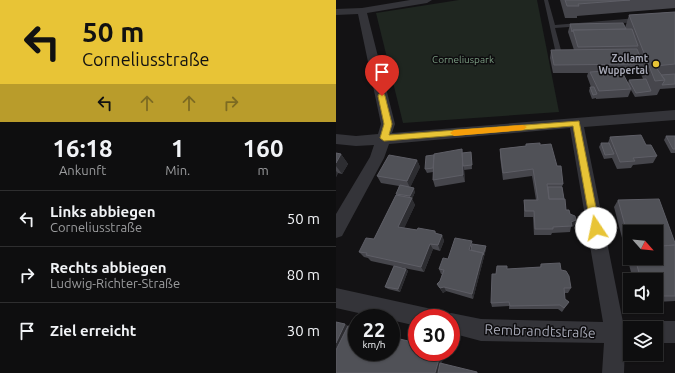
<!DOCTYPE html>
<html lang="de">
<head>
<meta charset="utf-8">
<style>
  body { margin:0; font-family:Ubuntu,sans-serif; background:#171718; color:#f1f3f6; height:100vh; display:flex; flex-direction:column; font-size:15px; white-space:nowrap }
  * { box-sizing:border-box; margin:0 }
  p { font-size:13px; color:#9b9c9e }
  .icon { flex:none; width:22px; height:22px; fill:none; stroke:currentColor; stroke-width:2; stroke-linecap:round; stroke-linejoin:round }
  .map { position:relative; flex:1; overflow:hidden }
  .details { display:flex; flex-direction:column; background:#0e0e0f; width:336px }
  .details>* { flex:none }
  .hud { background:#e8c436; color:#111; overflow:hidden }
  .needle { width:26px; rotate:117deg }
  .controls { position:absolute; left:287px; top:225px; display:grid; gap:8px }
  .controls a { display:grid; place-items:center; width:40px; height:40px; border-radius:0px; background:#0e0e0f; box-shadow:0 1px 3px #0004,0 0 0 1px #2e2e2f; font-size:20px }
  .speed { position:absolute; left:12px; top:309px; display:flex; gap:8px; font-size:20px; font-weight:700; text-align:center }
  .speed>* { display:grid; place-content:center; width:52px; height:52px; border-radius:50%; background:#0e0e0f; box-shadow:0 1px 3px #0004,0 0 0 1px #2e2e2f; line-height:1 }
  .speed small { font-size:10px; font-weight:400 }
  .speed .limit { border:6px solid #d22; background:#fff; color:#111 }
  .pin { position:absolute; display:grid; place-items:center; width:34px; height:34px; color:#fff; margin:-41px -17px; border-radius:50% 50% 50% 0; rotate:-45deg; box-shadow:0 0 4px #0007 }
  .pin .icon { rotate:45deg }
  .me { position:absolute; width:44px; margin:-22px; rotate:349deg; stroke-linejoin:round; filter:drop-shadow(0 0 3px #0008) }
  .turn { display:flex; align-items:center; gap:14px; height:84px; padding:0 16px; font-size:18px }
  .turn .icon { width:52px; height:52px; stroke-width:2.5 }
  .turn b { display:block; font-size:28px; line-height:34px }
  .lanes { display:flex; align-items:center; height:38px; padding:0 16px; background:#0003; justify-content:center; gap:20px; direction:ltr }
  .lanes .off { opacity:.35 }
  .eta { display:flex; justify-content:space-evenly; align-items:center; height:68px; text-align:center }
  .eta b { font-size:24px; font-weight:600; line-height:28px }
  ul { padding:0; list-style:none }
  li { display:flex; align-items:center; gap:12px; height:56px; padding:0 16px; border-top:1px solid #2e2e2f }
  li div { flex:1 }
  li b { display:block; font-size:15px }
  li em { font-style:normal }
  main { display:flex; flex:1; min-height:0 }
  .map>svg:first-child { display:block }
</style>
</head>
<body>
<main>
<section class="details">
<div class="hud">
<div class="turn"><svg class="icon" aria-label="left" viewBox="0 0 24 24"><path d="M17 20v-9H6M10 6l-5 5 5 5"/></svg><div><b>50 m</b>Corneliusstraße</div></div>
<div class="lanes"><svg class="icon" aria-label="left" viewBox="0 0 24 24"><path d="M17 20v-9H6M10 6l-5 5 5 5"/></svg><svg class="icon off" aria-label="ahead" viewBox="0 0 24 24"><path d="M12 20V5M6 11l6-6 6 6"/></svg><svg class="icon off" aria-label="ahead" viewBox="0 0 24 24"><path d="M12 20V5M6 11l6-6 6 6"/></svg><svg class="icon off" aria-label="right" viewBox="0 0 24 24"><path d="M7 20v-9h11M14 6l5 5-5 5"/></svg></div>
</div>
<div class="eta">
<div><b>16:18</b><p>Ankunft</p></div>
<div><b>1</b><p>Min.</p></div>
<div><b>160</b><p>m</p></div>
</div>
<ul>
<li><svg class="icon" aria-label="left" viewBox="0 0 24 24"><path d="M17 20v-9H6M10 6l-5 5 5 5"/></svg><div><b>Links abbiegen</b><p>Corneliusstraße</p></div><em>50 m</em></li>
<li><svg class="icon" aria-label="right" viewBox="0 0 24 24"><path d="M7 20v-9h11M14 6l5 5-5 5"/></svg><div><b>Rechts abbiegen</b><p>Ludwig-Richter-Straße</p></div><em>80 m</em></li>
<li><svg class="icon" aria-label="arrive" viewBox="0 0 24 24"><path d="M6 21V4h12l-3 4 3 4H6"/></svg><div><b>Ziel erreicht</b></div><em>30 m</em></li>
</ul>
</section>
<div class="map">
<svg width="339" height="373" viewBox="0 0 339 373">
  <rect width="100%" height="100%" fill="#131214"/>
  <path fill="#1f2620" d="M123,0H201L223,112L67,123L40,13Z"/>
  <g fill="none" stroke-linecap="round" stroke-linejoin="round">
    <path fill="#343439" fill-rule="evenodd" d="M208,0H212L219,25L301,18L304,20L301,22L219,28L226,54L223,56L220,54Z"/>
    <path fill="#343439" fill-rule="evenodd" d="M74,0H96L91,3L31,13L59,124L56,133L339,110V120L248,127L287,322H294L301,326L303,328H294V344L289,343L288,373H266L268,343L145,341L115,333V318H107L108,316L115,313L145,319L267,322L234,128L53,144L48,158L6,236L0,238V214L34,157L38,145L20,146L0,144V134L20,136L42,134L45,124L22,14L0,15V9L26,8Z
      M0,288L91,308L98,311L101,318H81V326L55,320V318H45L0,308Z
      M320,321H339V343H320V328H311L313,325Z"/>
  </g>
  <path fill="#46464c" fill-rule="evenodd" d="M224,0H339V8L241,16V18H229Z
    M339,12V88L324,89L321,95L299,97L295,90L292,97L260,99V98L256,99L253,91L254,87H255L251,76L252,73H217L214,58L215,50H238L232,32L234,24L289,28L293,15ZM286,72H304L307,79L293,80L292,83Z
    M330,136H339V153H335L328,140Z
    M274,137L310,145L321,156L317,163L297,165L295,168L281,169L276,158L268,159L263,147L265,143H272Z
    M190,144L204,145L221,166L227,184L226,187L228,199L230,210L240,220L238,226L235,227L234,232L216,233L215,235H198L197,217H188V200H200L196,176L167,180L164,157V149L190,146Z
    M135,152L136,169L128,170V168L129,182L99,187L97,180V172L91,173L89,169L126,153Z
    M0,153L5,154L12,164L6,174L2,173L0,177Z
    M81,160L84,167L74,187L79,192L76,199L79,205L68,228L81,230L99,231L100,234L106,235L108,241L104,251L97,249L88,272L63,267L70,269L72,271L64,292L52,289L49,287L58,266L35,261L32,258L28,257L23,252L38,239L60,195V194L63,186L45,183L41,176Z
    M282,200L339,243V301L320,302V280H297L278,207ZM294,232L320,258H294Z
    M136,244L150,246V249L137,299L110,291L107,293L101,284L104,281L106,274H105L103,269Z
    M205,264L225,270L235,288L232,293H228L229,299L233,302L226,312L222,309H173V306L156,307L155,303L160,274L171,269L204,267Z"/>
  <path fill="#2d2d31" d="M126,149L127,157L129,182L127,175Z
    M5,154L12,164L6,174L0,166V163Z
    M81,160L84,167L74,188L71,181Z
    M0,171L2,173L0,177Z
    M78,188L79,192L76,199L79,205L66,233L62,227L75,199L74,196Z
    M240,220L238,226L235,227V222Z
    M106,235L108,241L104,251L102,245Z
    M136,241L137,247L135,253L133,250Z
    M94,244L97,249L88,272L85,267Z
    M150,246V249L137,299L136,294L147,253Z
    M70,269L72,271L64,292L62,289Z
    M108,287L110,291L107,293L104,288Z
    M9,324L18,329L0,367V343Z
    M105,352H109L103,373H99Z"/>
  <path fill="#505157" stroke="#5e5e66" d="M229,0H294L242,4L243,6H231Z
    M339,12V64L319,66L329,80L319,81L293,15Z
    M287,23L290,29L237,30L236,32L234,24Z
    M296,29L302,46L242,47L237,30Z
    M301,49L307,64L218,65L215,50Z
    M285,70L295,89L263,91L254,72Z
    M339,74V84L326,85L329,80L325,75Z
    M310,79L315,91L300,93L293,80Z
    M254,87H258L261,94L257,95Z
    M305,135L310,145H315L321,156L297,158L299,161L284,162L274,137Z
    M330,136H339V149H337Z
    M204,143V145L215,144L221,166H225L227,184H211L213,199H229L230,210H233L234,214L239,216L240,220L235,222L236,226L217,227V229H199L198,211H189L188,200H202L197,169L167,173L164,149L190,146V144Z
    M265,143H273L278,154L269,155Z
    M126,149L127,175L97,180L98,154Z
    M135,152L136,165L127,166L126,153Z
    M0,153L5,154L0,163Z
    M53,155L81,160L71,181L41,176Z
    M98,155L97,168L89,169L90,156Z
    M64,185L78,188L74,196L60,194Z
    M212,187H226L228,199H213Z
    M60,195L76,198L62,227L81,230L82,228L99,231V233L106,235L102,245L94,244L85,267L30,255L31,253L23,252L30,238L38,239Z
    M323,199L339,243V245L325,246L324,242H320V232H294V244L282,200Z
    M119,238L136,241L133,250L147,253L136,294L108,287L104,288L101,284L104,281L108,270L103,269L107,258L112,259Z
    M320,242H324L325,246L339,245V296H320V280H305L299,258H320Z
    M136,244L150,246L147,255V253L135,250Z
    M224,263L225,270L230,271L233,276L235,288H228L229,299L233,302L228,308L224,305L174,306L173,302L155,303L156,274H160L161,266H171V269L205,267V264Z
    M58,266L70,269L62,289L49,287Z
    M0,322L9,324L0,343Z
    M12,326L21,328V352H55V337L81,343V352H105L99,373H0V350Z
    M104,363L141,372V373H102Z"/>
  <path fill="#e8c436" stroke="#977f23" d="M43,94H48L49,96L56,124L53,135L243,121L264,228L263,231L260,232L256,231L255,228L237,126L48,141L44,138L48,124L42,96Z"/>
  <path fill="#f59e0b" d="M187,125L191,127L187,130L118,136L114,133L118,130Z"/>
  <circle fill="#e8c436" stroke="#0e0d0f" stroke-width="1.5" cx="320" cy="64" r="4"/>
  <g text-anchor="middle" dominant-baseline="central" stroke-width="3" stroke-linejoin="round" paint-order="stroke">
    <g font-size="10" font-weight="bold" fill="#a5a7b4" stroke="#0e0d0f" text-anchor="end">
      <text x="312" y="58">Zollamt<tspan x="312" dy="12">Wuppertal</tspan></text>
    </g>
    <g font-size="10" fill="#7c9e83" stroke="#0e0d0f">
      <text x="127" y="59">Corneliuspark</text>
    </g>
    <g font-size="14" fill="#a5a7b4" stroke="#0e0d0f">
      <text transform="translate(204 331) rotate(2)">Rembrandtstraße</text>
    </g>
  </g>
</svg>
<div class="controls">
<a><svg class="needle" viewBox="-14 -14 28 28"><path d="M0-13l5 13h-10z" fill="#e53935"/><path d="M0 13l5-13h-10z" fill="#9b9c9e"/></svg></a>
<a><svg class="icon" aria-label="sound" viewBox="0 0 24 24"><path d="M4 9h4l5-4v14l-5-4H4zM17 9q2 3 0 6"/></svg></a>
<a><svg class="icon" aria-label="layers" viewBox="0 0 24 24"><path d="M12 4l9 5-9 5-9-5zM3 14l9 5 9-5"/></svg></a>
</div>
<div class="speed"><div>22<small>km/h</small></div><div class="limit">30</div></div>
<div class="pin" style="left:46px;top:96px;background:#d93025"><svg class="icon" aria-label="arrive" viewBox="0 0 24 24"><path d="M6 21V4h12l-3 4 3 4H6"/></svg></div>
<svg class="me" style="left:260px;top:228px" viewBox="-20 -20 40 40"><circle r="19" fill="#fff"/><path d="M0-13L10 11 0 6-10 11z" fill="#e8c436"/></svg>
</div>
</main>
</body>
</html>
